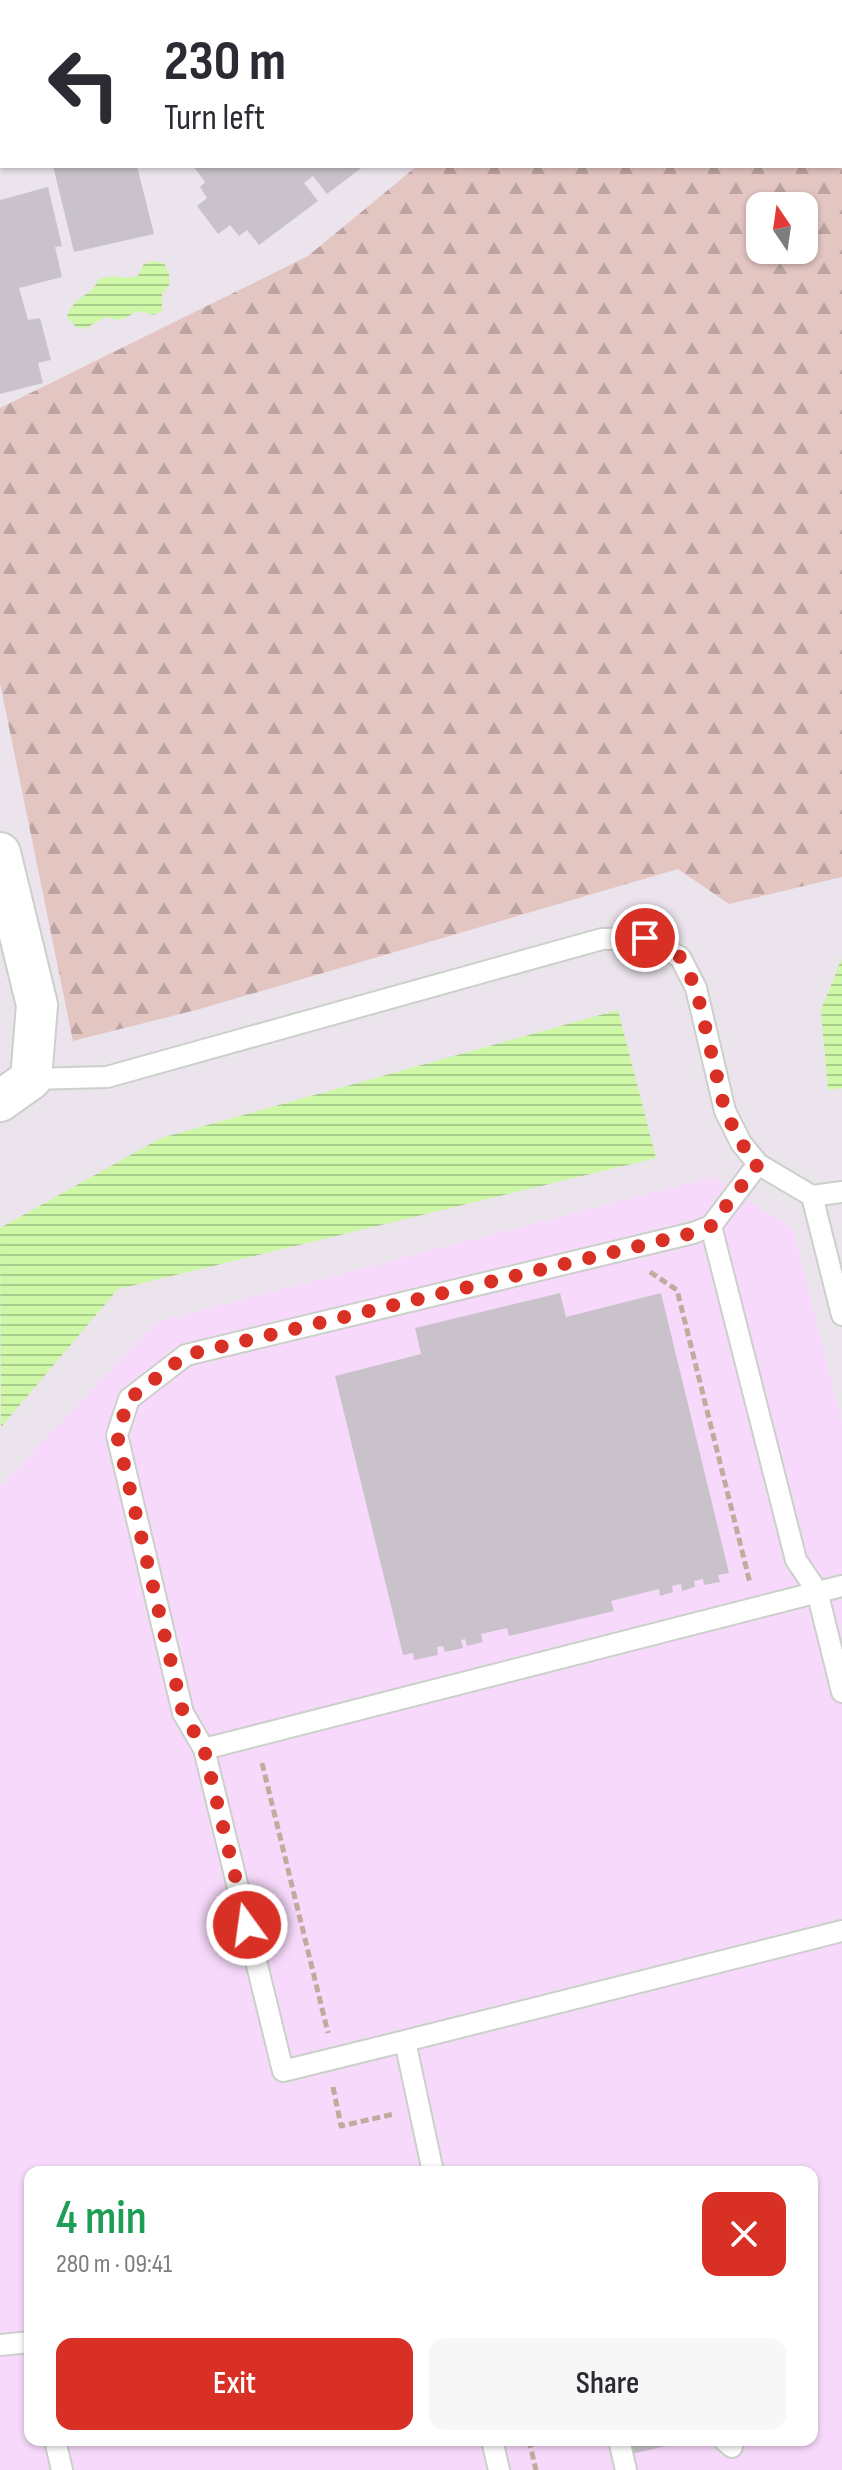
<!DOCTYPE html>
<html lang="en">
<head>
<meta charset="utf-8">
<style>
  body { margin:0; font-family:"Sofia Sans Condensed",sans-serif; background:#f7f7f7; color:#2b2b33; height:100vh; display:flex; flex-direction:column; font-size:30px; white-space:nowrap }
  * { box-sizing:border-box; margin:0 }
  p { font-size:26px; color:#7c7c81 }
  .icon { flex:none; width:44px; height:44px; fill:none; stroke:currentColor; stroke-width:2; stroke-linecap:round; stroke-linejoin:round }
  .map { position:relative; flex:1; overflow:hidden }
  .drawer { position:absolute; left:24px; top:2166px; width:794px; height:280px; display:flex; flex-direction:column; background:#fff; border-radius:16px; box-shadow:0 2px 6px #0004 }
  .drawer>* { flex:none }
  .hud { position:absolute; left:0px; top:0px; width:842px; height:168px; box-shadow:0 2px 6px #0004; background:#fff; color:#2b2b33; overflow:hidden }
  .needle { width:52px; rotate:347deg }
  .controls { position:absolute; left:746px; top:192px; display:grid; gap:16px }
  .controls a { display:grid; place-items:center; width:72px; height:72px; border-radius:16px; background:#fff; box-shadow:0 2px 6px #0004; font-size:40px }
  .pin { position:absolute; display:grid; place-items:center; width:68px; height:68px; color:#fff; margin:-34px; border:4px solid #fff; border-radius:50%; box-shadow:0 2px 8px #0007 }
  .me { position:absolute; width:88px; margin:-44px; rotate:346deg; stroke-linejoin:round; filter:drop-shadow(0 0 6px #0008) }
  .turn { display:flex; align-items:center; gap:28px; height:168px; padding:0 32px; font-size:36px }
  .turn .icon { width:104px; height:104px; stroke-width:2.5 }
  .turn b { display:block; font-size:56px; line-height:68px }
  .round { display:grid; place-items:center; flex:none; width:84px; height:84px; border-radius:16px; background:#f7f7f7 }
  .summary { display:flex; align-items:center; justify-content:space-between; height:136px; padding:0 32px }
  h1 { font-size:48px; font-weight:600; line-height:60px; color:#1e9e55 }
  .primary-button { display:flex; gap:16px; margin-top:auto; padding:16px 32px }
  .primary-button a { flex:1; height:92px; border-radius:16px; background:#d93025; color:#fff; font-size:32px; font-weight:600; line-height:92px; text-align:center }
  .primary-button a+a { background:#f7f7f7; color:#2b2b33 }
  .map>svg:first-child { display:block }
</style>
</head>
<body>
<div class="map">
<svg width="842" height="2470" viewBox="0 0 842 2470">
  <defs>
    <pattern id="forest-firs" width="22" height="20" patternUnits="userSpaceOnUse" patternTransform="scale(2)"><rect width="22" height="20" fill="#e3c5c2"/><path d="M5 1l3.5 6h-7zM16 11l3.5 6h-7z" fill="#bba4a1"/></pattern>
    <pattern id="water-rules" width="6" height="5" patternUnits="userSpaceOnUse" patternTransform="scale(2)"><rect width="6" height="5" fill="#cef8a8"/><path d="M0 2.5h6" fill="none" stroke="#aacc8c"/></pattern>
  </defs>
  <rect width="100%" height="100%" fill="#ece4ed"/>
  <path fill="#f7dafb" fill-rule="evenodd" d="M713,1177L793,1229L842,1423V2470H0V1487L156,1322ZM30,2172H812V2440H30Z"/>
  <path fill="url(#forest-firs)" fill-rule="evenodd" d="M619,0H842V877L729,904L678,869L200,1009L73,1041L0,683V408L308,256L417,166H840V2H617ZM760,206H804V250H760Z"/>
  <path fill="url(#water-rules)" d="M152,261L164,263L169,274V285L162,294V311L154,315L138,311C123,318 124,323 106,317L84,329L76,327L67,317C72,297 91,297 99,279C115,273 124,281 139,275L143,265Z
    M842,958V1088L828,1090L821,1010Z
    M618,1010L656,1158L118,1289L1,1427L0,1228L161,1138Z"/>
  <path fill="#c9c2cb" d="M53,166H137L154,234L74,252Z
    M193,166H364L327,194L313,176L304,183L318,201L259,245L247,230L239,236L230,225L218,234L197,206L207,198L200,187L205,182Z
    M48,187L62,246L55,247L62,277L19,288L28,320L40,318L51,360L38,363L43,383L0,394V200Z
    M560,1293L566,1317L661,1293L729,1573L718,1575L720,1582L704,1585L703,1579L694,1581L695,1587L682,1591L681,1584L672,1586L673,1592L660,1596L659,1589L611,1601L614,1611L509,1636L507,1628L481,1634L483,1642L467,1646L465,1639L461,1640L463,1648L445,1652L443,1646L437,1647L438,1655L414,1660L413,1653L403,1655L335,1376L421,1354L415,1328Z
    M628,2440H688V2441L631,2454Z"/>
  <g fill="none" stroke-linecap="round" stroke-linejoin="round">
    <defs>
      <path id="lane" d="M389,0L390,2
        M306,2L309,0
        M478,2L481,0
        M0,148H2
        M31,1079L107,1077L602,939L645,938L680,957L696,988L725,1111L741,1143L758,1164L812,1196L842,1192
        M812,1196L842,1315
        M711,1226L796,1560L817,1591L842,1692
        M204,1749L842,1586
        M405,2041L842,1931
        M433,2172L405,2041L283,2071L204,1749L183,1713L117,1435L129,1399L186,1355L693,1233L711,1226L758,1164
        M0,2345L30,2342
        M55,2440L62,2470
        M492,2440L499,2470
        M619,2440L626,2470
        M724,2440L732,2447"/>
      <path id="street" d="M0,853L37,1005L31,1079L0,1101"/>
    </defs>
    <use href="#lane" stroke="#cbd0ca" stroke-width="24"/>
    <use href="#street" stroke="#cbd0ca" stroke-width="44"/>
    <path stroke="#c3aa9c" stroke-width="5" stroke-dasharray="8 4" stroke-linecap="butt" d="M650,1272L677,1290L750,1583
      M262,1763L328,2033
      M333,2087L341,2126L394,2114
      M529,2440L536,2470"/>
    <use href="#lane" stroke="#fff" stroke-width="20"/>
    <use href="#street" stroke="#fff" stroke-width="40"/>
  </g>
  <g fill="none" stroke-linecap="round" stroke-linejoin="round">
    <path stroke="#d93025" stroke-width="14" stroke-dasharray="0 25.2" d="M247,1925L204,1749L183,1713L117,1435L129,1399L186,1355L693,1233L711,1226L758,1164L741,1143L725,1111L696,988L680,957L645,938"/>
  </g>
</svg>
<div class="controls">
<a><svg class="needle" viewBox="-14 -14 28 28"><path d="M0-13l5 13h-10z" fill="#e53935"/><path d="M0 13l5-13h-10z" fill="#7c7c81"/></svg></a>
</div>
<div class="pin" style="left:645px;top:938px;background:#d93025"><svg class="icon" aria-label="arrive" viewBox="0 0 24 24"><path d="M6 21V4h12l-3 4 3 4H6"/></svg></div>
<svg class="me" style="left:247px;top:1925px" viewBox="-20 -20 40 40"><circle r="17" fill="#d93025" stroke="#fff" stroke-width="3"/><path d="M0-11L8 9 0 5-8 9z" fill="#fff"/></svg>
<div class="hud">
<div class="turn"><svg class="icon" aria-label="left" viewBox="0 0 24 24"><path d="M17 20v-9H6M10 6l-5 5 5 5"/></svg><div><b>230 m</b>Turn left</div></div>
</div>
<section class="drawer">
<div class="summary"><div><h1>4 min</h1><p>280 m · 09:41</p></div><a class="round" style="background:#d93025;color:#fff"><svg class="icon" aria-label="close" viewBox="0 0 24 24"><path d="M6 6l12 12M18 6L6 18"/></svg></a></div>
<div class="primary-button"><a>Exit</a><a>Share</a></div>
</section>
</div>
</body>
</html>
